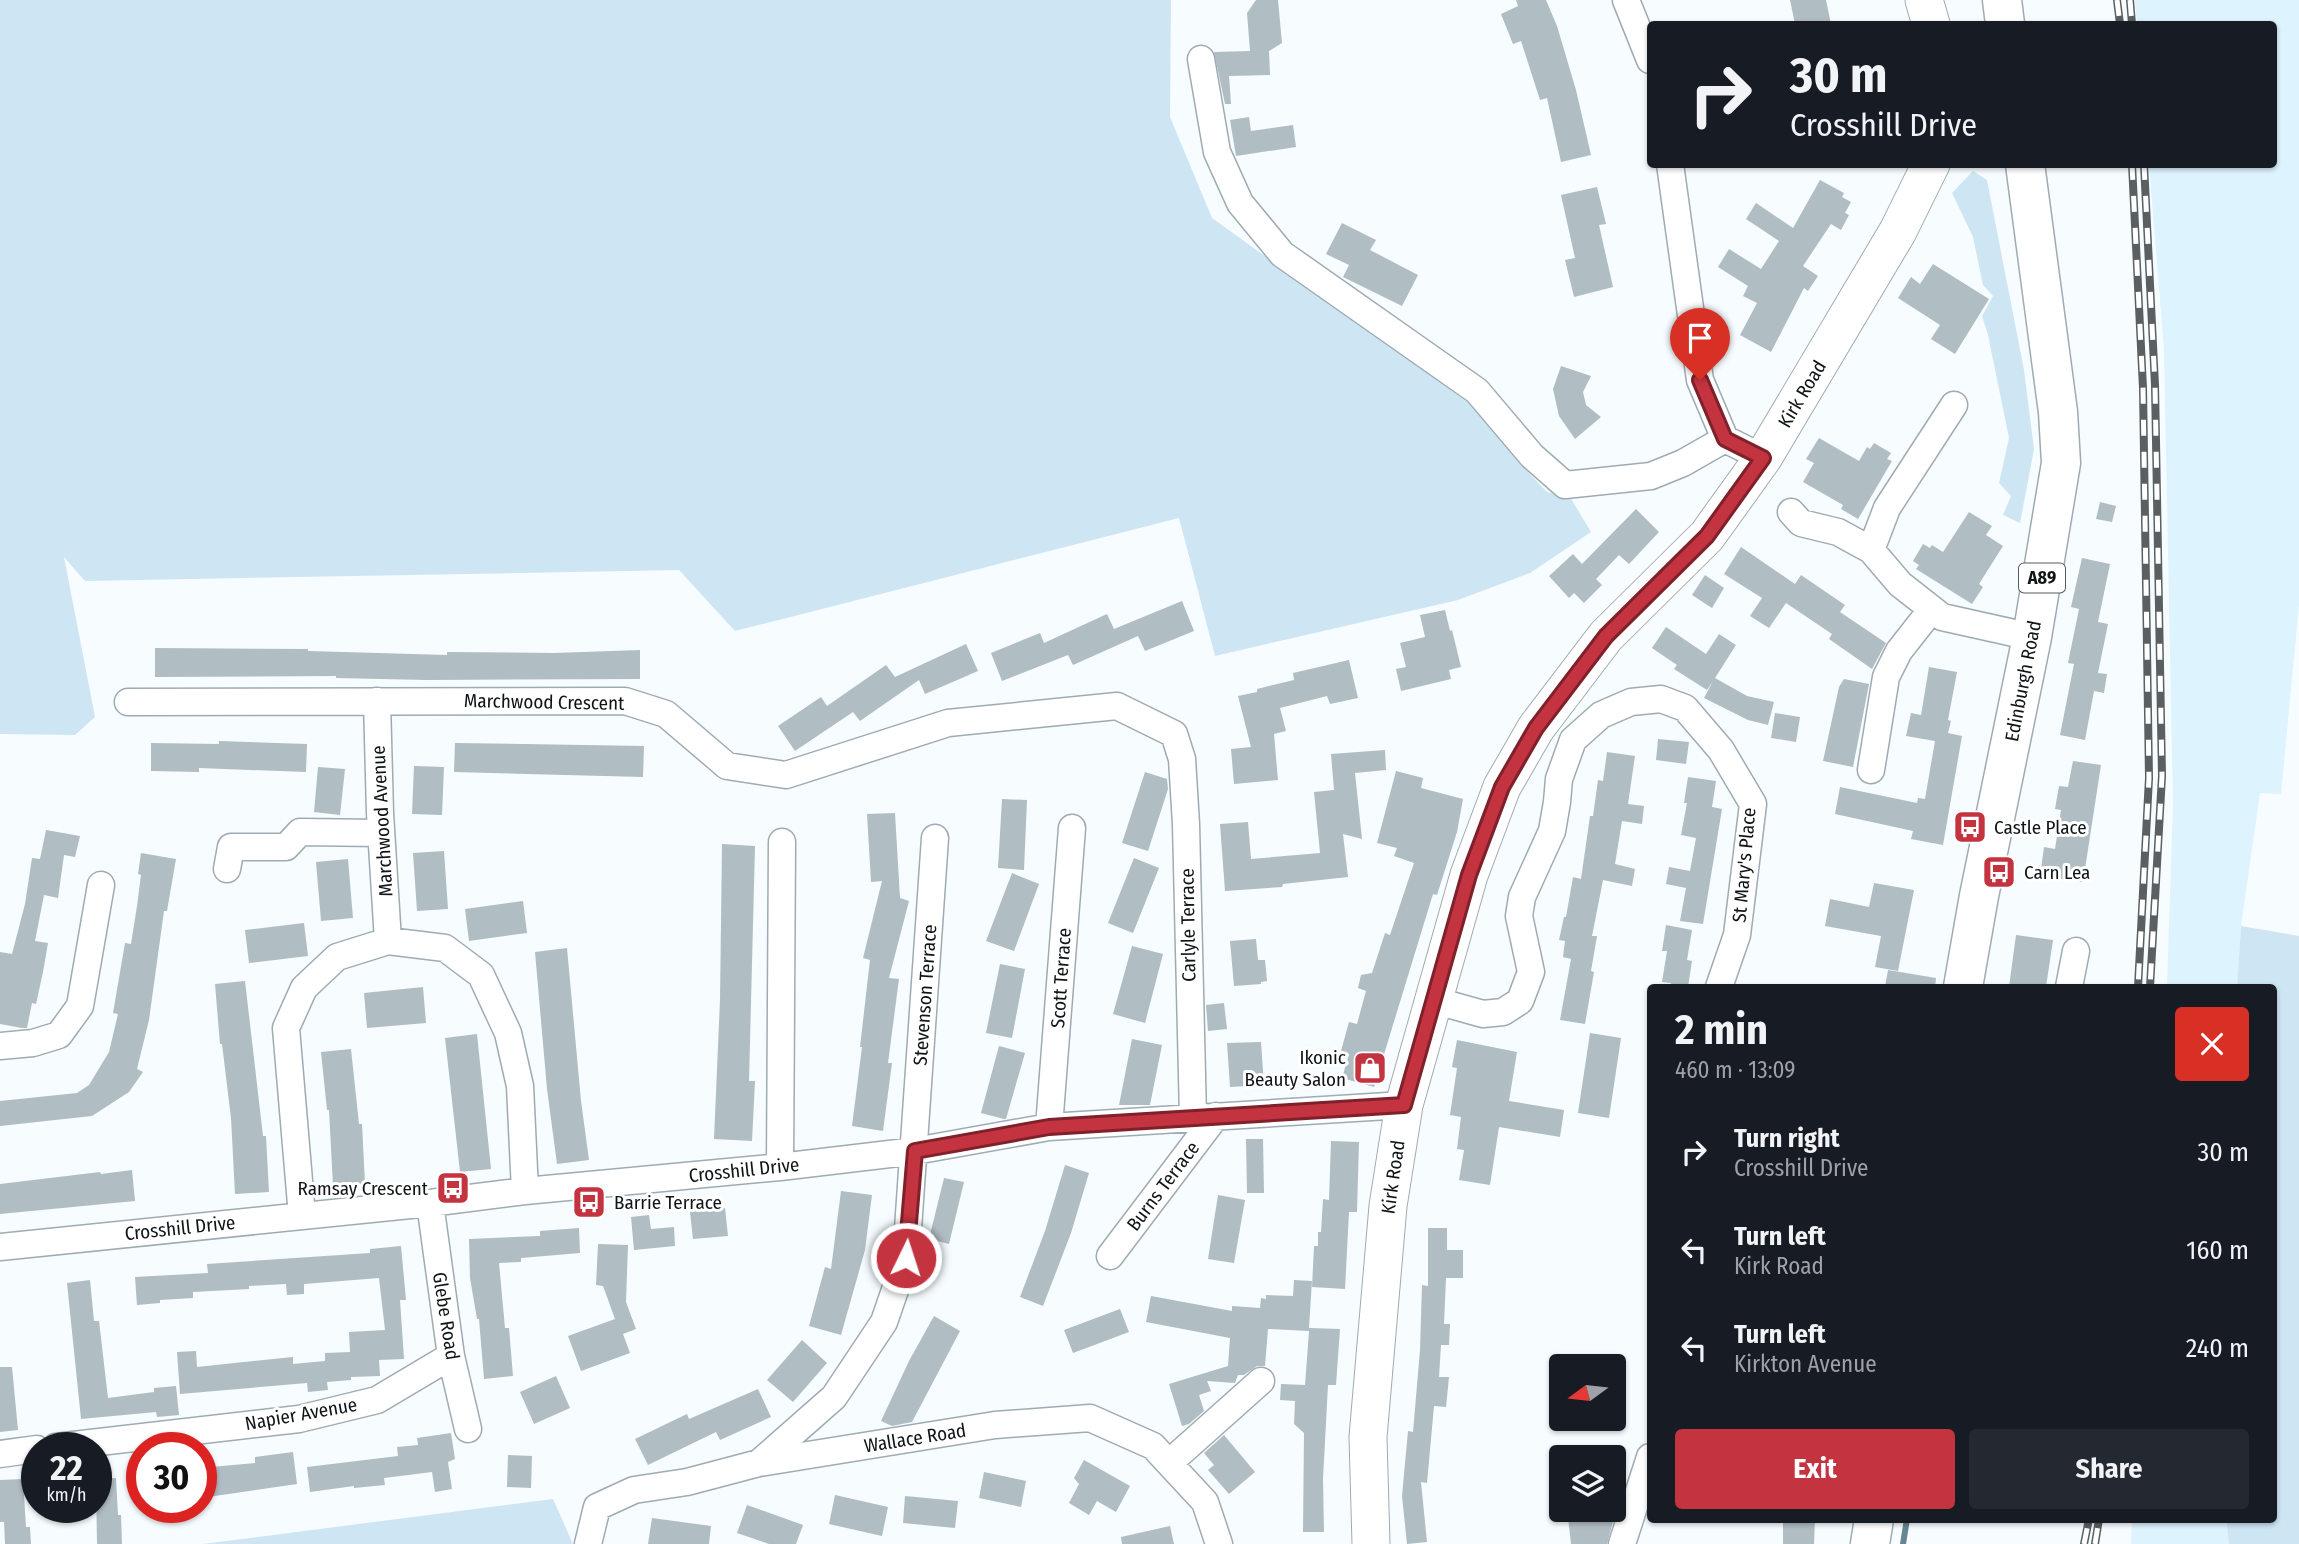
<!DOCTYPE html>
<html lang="en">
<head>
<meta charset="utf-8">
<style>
  body { margin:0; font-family:"Fira Sans Condensed",sans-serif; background:#242831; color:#f1f3f6; height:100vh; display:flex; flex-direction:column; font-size:26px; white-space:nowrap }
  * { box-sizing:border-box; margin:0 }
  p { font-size:23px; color:#9ea1a6 }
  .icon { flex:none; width:38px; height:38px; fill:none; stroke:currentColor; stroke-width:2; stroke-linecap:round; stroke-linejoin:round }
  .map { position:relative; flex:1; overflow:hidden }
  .panel { position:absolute; left:1647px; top:984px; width:630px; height:539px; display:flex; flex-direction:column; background:#171b24; border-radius:7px; box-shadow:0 2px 5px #0004 }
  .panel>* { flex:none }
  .top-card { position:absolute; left:1647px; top:21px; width:630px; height:147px; border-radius:7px; box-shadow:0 2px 5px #0004; background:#171b24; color:#f1f3f6; overflow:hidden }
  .needle { width:46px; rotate:255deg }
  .controls { position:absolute; left:1549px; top:1354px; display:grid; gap:14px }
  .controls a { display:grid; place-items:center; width:77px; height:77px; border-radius:7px; background:#171b24; box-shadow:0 2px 5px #0004; font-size:35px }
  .speed { position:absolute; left:21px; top:1432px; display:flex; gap:14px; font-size:35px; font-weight:700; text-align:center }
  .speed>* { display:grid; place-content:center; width:91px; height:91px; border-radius:50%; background:#171b24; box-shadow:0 2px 5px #0004; line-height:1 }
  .speed small { font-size:18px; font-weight:400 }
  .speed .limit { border:10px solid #d22; background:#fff; color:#111 }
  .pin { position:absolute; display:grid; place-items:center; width:60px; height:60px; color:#fff; margin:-72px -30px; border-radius:50% 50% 50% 0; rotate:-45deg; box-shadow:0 0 7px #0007 }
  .pin .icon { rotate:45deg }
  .me { position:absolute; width:77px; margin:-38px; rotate:4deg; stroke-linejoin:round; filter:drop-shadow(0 0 5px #0008) }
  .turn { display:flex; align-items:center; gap:24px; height:147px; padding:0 28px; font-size:32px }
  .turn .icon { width:91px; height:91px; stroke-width:2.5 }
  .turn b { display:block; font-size:49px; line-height:60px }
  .round { display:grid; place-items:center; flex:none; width:74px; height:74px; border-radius:7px; background:#242831 }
  .overview { display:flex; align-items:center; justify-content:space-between; height:119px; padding:0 28px }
  h1 { font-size:42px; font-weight:700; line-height:52px }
  .button { display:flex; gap:14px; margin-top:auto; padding:14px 28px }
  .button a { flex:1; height:80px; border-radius:7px; background:#c33340; color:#fff; font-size:28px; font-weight:700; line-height:80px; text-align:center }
  .button a+a { background:#242831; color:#f1f3f6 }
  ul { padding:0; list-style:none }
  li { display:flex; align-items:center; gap:21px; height:98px; padding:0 28px }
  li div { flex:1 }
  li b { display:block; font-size:26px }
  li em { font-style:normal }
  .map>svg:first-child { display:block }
</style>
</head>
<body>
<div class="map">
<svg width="2299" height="1544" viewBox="0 0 2299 1544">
  <rect width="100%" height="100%" fill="#f6fcff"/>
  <path fill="#ddf3fe" d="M2135,0H2299V605L2281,794L2260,793L2241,926L2237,987H2167L2173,804L2164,349L2149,165L2273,164V24H2137Z
    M2132,1519H2226L2229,1544H2131Z"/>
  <path fill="#cee6f3" d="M0,0H1171L1170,117L1212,218L1498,424L1526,470L1547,492L1570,497L1591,532L1530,573L1458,600L1215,656L1179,518L735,631L679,570L85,581L64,557L95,717L75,735L0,734Z
    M1973,171L1987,180L2024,370L2034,449L2020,523L2003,515L2011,496L1999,483L2009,438L1988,335L1982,316L1993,296L1983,285L1973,237L1952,193Z
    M2241,926L2299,936V1544H2229L2226,1519H2273V987H2237Z
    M553,1499L573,1544H203Z"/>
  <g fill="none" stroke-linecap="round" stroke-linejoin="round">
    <path stroke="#678593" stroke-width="6" d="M1903,1544L1907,1519"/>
  </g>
  <path fill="#b0bdc3" d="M1256,0H1278L1282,43L1269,51L1270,75L1229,76L1231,104H1225L1214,52L1250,51L1247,13Z
    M1516,0H1546L1557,26L1576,90L1591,155L1561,162L1547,98L1540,100L1521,41L1513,44L1501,14L1518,6Z
    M1790,0H1826L1831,24H1795Z
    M1249,117L1251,131L1293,125L1296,147L1236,156L1230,120Z
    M1820,180L1844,193L1842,197L1851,202L1845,213L1849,215L1841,230L1831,224L1803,266L1818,276L1808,291L1804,288L1771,352L1740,335L1757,303L1743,296L1748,286L1718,267L1729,249L1761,269L1779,241L1746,219L1756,203L1793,228Z
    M1597,187L1606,224L1599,225L1613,287L1574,297L1565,260L1575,258L1561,195Z
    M1342,223L1376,240L1370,250L1418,275L1402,306L1343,277L1349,265L1326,254Z
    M1933,264L1989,299L1955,354L1931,339L1940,325L1898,298L1911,277L1920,284Z
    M1561,366L1591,376L1583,392L1586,405L1601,417L1575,439L1559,416L1553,389Z
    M1819,438L1859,461L1867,447L1870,449L1874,443L1891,453L1887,459L1892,461L1858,519L1841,509L1843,505L1803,482L1814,463L1806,459Z
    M2100,502L2116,506L2112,522L2096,519Z
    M1636,509L1659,532L1629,564L1619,555L1596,579L1602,585L1584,603L1574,593L1569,598L1549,576L1573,554L1582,564Z
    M1969,512L1992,526L1986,535L2003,546L1979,584L1983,587L1972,604L1916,569L1919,565L1913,561L1923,544L1930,548L1932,545L1943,552Z
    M1741,547L1795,584L1801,575L1845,605L1840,612L1886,643L1872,669L1829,639L1832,634L1786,603L1769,628L1750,616L1762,598L1724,574Z
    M2082,558L2110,564L2098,622L2108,624L2098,673L2107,674L2104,693L2094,691L2085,740L2060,735L2074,664L2068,663L2079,609L2071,607Z
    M1705,575L1724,588L1712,608L1692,595Z
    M1182,601L1194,631L1145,651L1138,636L1073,665L1068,655L1002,681L991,653L1040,633L1044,643L1107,614L1114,629Z
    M1445,610L1450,631L1452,630L1461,667L1449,670L1451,679L1401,691L1396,669L1406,667L1400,643L1425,637L1420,615Z
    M1666,627L1706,654L1719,634L1736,645L1715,678L1747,696L1774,702L1768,725L1748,720L1704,698L1713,681L1707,690L1674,669L1677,665L1652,648Z
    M966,644L978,671L925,694L919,680L860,721L853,712L795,751L778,726L821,697L827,706L886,665L895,677Z
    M155,648L308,649V651L447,655V652L554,653L640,650V679L427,680L336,678V676L155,677Z
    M1349,660L1358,698L1330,704L1327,696L1280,708L1286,731L1274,734L1278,780L1234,784L1231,749L1251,747L1238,696L1257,692V689L1294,680L1293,673Z
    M1929,667L1957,672L1948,720L1951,721L1948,733L1962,736L1943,845L1911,839L1913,831L1835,814L1840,787L1917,803L1918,798L1925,799L1935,741L1906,736L1911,713L1921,715Z
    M1844,679L1869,684L1853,767L1823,761L1839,687Z
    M1775,713L1800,717L1796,742L1771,738Z
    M1658,739L1689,742L1686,764L1656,760Z
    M219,741L307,744L306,772L199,768V772L151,771V743L219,744Z
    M455,743L644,746L643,777L454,772Z
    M1385,750L1386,770L1355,773L1362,839L1343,834L1348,877L1283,884L1282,887L1225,891L1220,824L1248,822L1251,859L1320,853L1314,792L1334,790L1331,754Z
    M1607,752L1635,756L1628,804L1644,806L1642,824L1622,821L1615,864L1635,869L1632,886L1603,880L1592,936H1597L1591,971L1594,972L1585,1024L1560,1020L1571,959L1563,957L1565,941L1559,940L1564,917H1566L1573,877L1581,879L1590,816H1593L1598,780L1603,781Z
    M2073,761L2101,765L2083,882L2040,876L2044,847L2055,849L2061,810L2055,809L2059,786L2068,787Z
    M414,766L444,767L442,815L412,814Z
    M318,767L345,769L340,815L314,812Z
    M1396,771L1423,778L1421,788L1463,799L1457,832L1437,895L1433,894L1374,1087L1342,1078L1349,1054L1341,1051L1349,1022L1357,1024L1366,991L1358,988L1361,975L1372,973L1385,933L1390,935L1414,863L1394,856L1397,848L1377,843Z
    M1145,772L1167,779L1168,789L1148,851L1122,843Z
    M1688,777L1716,781L1712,807L1722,809L1703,924L1680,921L1686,888L1666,884L1669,867L1690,871L1696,838L1681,835L1687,803H1684Z
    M1002,799L1027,800L1024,870L998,868Z
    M895,813L900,898L909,901L889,978L899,979L888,1063H892L883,1131L852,1126L862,1047H860L870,960L863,958L882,881L871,882L867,814Z
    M46,830L80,836L75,857L64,855L58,898L44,895L35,941L48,943L43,972L36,1004L32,1003L27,1028H22L0,1024V952L12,954L25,904L32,858L40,859Z
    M722,844L755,846L749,1081H755L752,1141L714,1139L720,1000Z
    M444,851L448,909L417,911L413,853Z
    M141,853L176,859L167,911H164L149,1020L137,1069L143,1072L129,1092L92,1116L0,1126V1101L77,1093L89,1085L109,1052L118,1014L113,1013L125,943L131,944L137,906L141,875L138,874Z
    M1134,858L1159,868L1133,933L1108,923Z
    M348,859L353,918L321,921L316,862Z
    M1012,873L1039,884L1014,951L986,941Z
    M1874,883L1914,890L1898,971L1875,967L1881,936L1825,926L1830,899L1869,907Z
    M523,901L527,933L469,941L465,909Z
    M304,923L308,956L249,963L245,930Z
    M1666,925L1692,930L1687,960L1692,961L1688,987H1670L1671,983L1662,982L1667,951H1662Z
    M2016,935L2053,940L2046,987H2009Z
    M1256,939L1258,960H1265L1267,981L1261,982V984L1234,986L1230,941Z
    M1132,946L1163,954L1145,1023L1113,1014Z
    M567,948L581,1101L589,1160L557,1164L547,1089L535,952Z
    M1000,964L1025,969L1012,1038L986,1033Z
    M1888,970L1936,978L1935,987H1885Z
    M245,981L263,1136H266L269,1192L235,1194L231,1118L222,1044H220L215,984Z
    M423,987L426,1023L367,1028L364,993Z
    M1224,1003L1227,1029L1208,1031L1206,1005Z
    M1590,1033L1621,1038L1609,1118L1578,1113Z
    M477,1034L491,1169L460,1172L445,1038Z
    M1132,1039L1162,1045L1150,1105H1119Z
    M1457,1040L1517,1052L1509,1101L1564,1110L1560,1137L1499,1127L1490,1185L1459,1180L1464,1150L1457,1149L1461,1117L1450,1115L1457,1068L1452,1067Z
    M1261,1042L1264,1085L1230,1087L1227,1043Z
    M999,1046L1025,1053L1006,1119H1004L981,1113Z
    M351,1049L359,1124H362L365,1184L333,1186L329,1110H327L321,1052Z
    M1246,1139H1263L1264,1193H1247Z
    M1331,1141L1359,1142L1357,1212H1349L1345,1289L1312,1287L1314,1246H1318V1232H1321L1323,1199L1329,1200Z
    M1065,1165L1089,1173L1071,1233L1043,1306L1020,1297L1045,1231Z
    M132,1170L135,1201L0,1214V1184L100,1172L101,1174Z
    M944,1178L964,1182L949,1244L929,1239Z
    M841,1191L872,1195L865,1250L841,1335L809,1326L825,1267L831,1269Z
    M1218,1195L1245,1200L1234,1263L1208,1259Z
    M725,1208L728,1236L693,1239L690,1212Z
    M649,1215L651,1229L674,1227L675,1246L634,1250L631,1217Z
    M579,1228L580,1253L521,1258V1262L499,1263L505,1328H509L513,1376L484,1379L479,1319H477L470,1278L469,1239L540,1236V1231Z
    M1428,1228H1447V1250H1463V1278H1446L1444,1324H1450L1449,1345H1441L1439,1377H1449L1446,1407L1434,1406L1427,1483L1421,1482L1427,1542L1407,1544L1402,1496L1408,1431L1413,1432L1420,1350L1422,1285L1428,1286Z
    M598,1244L628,1245L626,1302L636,1329L623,1334L630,1353L581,1371L568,1336L615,1319L603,1286L596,1285Z
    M401,1246L406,1300H400L404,1359L379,1360L380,1376L351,1377V1380L327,1382L328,1390L308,1392L307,1383L180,1394L177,1352L196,1351L197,1367L293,1357V1364L325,1361V1353L350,1352L349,1332L385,1330L379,1278L304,1284V1294L287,1295L286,1284L249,1286V1289L193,1292V1298L160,1300V1303L137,1305L135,1277L208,1273L207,1264L370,1253V1249Z
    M90,1280L94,1321H99L108,1398L154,1392V1388L176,1386L179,1415L157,1417L156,1412L81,1419L67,1283Z
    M1294,1280L1312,1281L1309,1328L1340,1329L1336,1385H1328L1323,1479L1324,1532H1303L1304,1433L1294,1424L1295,1401L1280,1400L1281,1384L1305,1385L1309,1331L1268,1329L1265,1366H1257L1244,1375H1238L1235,1383L1207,1381L1211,1391L1199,1395L1204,1411L1189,1424L1182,1426L1169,1384L1228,1366L1230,1338L1146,1322L1151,1296L1232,1311V1306L1260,1308L1261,1298L1266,1299V1295L1293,1296Z
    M1120,1309L1129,1332L1073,1353L1064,1330Z
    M934,1316L960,1331L912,1422L892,1426L881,1421L909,1361Z
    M802,1340L827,1363L793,1402L767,1380Z
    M0,1367H12L18,1430L0,1432Z
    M556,1376L570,1408L534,1424L520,1392Z
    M758,1389L771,1417L720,1440L716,1432L648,1465L635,1439L687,1414L689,1419Z
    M451,1433L455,1459L448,1462L452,1489L435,1492L432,1472L384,1478L385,1485L354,1488V1486L310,1492L307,1467L398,1456L397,1447L418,1445L417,1438Z
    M1224,1435L1255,1472L1229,1494L1208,1470L1214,1465L1204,1453Z
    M293,1452L297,1484L201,1498V1468L255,1463V1457Z
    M508,1455L532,1456L531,1488L507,1487Z
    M1084,1460L1130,1486L1116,1512L1097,1501L1089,1515L1069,1503L1079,1484L1074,1478Z
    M984,1472L1026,1481L1021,1507L979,1498Z
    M116,1478L118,1515H121L122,1544H97L96,1479Z
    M23,1479L26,1527H30L31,1544H5L4,1522H0V1480Z
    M835,1495L888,1507L882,1536L829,1524Z
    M905,1496L958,1501L955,1528L903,1523Z
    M747,1505L803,1525L796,1544H769L737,1533Z
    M1615,1514L1607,1544H1571L1568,1518Z
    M652,1518L711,1526L709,1544H648Z
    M1783,1519H1815L1814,1544H1783Z
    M1170,1526L1174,1544H1122L1121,1537Z"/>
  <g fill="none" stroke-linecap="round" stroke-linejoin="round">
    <defs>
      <path id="street" d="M1626,0L1650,60
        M1201,59L1217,152L1240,203L1282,254L1477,391L1532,456L1565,485L1651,476L1683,463L1725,439
        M1670,164L1700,380L1725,439L1763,458
        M1791,512L1801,523L1838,532L1871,550L1900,584L1942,617L2032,637
        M1871,550L1887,508L1954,405
        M377,701L380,813L388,941
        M128,702L625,701L666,714L727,766L786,775L948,723L1117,706L1174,734L1182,759L1186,824L1193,1117
        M1871,770L1886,677L1899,651L1932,609
        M227,869L231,847H286L300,832L381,833
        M2069,987L2076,951
        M1433,1000L1483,1014L1503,1012L1520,1001L1531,972L1519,916L1522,897L1552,831L1557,802L1559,779L1573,740L1601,715L1631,702L1661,699L1685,708L1721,750L1753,804L1737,935L1719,987
        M0,1046L33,1043L59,1035L80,1006L101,885
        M1049,1127L1072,828
        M780,1167L782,842
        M430,1203L451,1356L468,1429
        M302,1216L286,1028L304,988L337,957L388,941L445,948L481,975L508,1033L520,1086L525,1191
        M0,1247L430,1203L525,1191L780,1167L915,1151L1049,1127L1404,1105
        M1110,1256L1216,1116
        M56,1447L299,1419L377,1400L451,1356
        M0,1454L37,1449
        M759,1463L834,1397L884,1322L906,1258L935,838
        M1169,1463L1261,1381
        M588,1544L597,1507L634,1490L687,1482L759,1463L995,1425L1090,1418L1153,1446L1205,1502L1219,1544
        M1622,1544L1650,1457"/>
      <path id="secondary" d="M1924,0L1931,24
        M1371,1544L1368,1437L1388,1206L1404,1105L1469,875L1502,787L1536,728L1606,636L1707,536L1763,458L1898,231L1931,164"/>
      <path id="primary" d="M2002,0L2005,24
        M1963,987L1979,896L2032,637L2061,463L2058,412L2025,164
        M1870,1544L1874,1519"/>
    </defs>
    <use href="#street" stroke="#9fabb2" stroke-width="29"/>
    <use href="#secondary" stroke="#9fabb2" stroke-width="39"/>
    <use href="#primary" stroke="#9fabb2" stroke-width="41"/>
    <use href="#street" stroke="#fff" stroke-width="26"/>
    <use href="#secondary" stroke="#fff" stroke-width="37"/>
    <use href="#primary" stroke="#fff" stroke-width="38"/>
    <defs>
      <path id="rail" d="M2117,0L2120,24
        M2130,0L2132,24
        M2132,164L2143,388L2149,778L2138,987
        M2144,164L2155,385L2162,776L2150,987
        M2084,1544L2089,1519
        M2095,1544L2099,1519"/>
    </defs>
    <use href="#rail" stroke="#5a6062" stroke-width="8"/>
    <use href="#rail" stroke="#fff" stroke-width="5" stroke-dasharray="16" stroke-linecap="butt"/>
  </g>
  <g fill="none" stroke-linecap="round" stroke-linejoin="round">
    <defs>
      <path id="route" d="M906,1258L915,1151L1049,1127L1404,1105L1469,875L1502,787L1536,728L1606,636L1707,536L1763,458L1725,439L1700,380"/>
    </defs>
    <use href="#route" stroke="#7f212a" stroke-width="18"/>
    <use href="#route" stroke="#c33340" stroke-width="12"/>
  </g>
  <defs>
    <symbol id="bus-square" viewBox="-11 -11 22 22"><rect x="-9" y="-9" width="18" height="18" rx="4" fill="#c33340" stroke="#fff"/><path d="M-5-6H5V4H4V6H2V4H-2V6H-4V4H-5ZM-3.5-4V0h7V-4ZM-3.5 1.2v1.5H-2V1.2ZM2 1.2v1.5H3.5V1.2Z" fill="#fff"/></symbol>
    <symbol id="shop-square" viewBox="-11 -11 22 22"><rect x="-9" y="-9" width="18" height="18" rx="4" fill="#c33340" stroke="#fff"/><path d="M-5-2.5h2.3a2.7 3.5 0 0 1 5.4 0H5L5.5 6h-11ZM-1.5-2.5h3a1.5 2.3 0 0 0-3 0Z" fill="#fff"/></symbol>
  </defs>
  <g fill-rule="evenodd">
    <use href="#bus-square" x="1951" y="808" width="38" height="38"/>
    <use href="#bus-square" x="1980" y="853" width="38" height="38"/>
    <use href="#shop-square" x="1351" y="1049" width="38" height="38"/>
    <use href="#bus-square" x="434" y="1169" width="38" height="38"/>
    <use href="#bus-square" x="570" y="1183" width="38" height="38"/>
  </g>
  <g text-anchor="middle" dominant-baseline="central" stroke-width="6" stroke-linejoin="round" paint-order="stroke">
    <rect fill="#fff" stroke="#575a5c" stroke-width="2" x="2019" y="563.5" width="46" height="29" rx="5"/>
    <g font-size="18" font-weight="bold" fill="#0f1416">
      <text x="2042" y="578">A89</text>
    </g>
    <g font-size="19" fill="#0f1416" stroke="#fff">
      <text transform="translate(1802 394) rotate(-59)">Kirk Road</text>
      <text transform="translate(2023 681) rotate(-79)">Edinburgh Road</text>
      <text transform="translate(544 702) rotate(1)">Marchwood Crescent</text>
      <text transform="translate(382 821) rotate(-93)">Marchwood Avenue</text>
      <text transform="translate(1744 865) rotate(-85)">St Mary's Place</text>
      <text transform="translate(1188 925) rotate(-91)">Carlyle Terrace</text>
      <text transform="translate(1061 978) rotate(-86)">Scott Terrace</text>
      <text transform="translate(925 995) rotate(-86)">Stevenson Terrace</text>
      <text transform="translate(744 1170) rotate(-6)">Crosshill Drive</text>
      <text transform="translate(1393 1177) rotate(-82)">Kirk Road</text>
      <text transform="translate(1163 1186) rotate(-53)">Burns Terrace</text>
      <text transform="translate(180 1228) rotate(-6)">Crosshill Drive</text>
      <text transform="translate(446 1316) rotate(81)">Glebe Road</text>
      <text transform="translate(301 1414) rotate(-10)">Napier Avenue</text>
      <text transform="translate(915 1438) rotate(-9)">Wallace Road</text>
    </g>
    <g font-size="19" fill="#0f1416" stroke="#fff" text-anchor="start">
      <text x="1994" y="827">Castle Place</text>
      <text x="2024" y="872">Carn Lea</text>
      <text x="1346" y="1057" text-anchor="end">Ikonic<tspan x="1346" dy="22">Beauty Salon</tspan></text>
      <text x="428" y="1188" text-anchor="end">Ramsay Crescent</text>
      <text x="614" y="1202">Barrie Terrace</text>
    </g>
  </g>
</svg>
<div class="controls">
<a><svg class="needle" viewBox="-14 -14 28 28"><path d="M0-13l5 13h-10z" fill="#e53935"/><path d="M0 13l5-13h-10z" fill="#9ea1a6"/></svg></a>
<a><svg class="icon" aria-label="layers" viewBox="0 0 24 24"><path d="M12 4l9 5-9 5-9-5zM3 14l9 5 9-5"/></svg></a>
</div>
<div class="speed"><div>22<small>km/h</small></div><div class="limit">30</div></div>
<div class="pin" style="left:1700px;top:380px;background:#d93025"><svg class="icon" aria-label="arrive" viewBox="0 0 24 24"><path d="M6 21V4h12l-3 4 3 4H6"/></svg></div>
<svg class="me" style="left:906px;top:1258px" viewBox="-20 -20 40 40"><circle r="17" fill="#c33340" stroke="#fff" stroke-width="3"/><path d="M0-11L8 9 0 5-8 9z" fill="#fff"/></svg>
<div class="top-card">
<div class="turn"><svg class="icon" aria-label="right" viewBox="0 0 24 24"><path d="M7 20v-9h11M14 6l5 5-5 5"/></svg><div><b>30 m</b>Crosshill Drive</div></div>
</div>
<section class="panel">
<div class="overview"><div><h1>2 min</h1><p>460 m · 13:09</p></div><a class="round" style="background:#d93025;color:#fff"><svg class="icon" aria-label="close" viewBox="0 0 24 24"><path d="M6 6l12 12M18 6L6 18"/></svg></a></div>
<ul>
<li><svg class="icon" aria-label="right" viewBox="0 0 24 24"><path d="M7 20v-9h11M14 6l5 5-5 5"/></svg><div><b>Turn right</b><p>Crosshill Drive</p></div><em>30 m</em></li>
<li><svg class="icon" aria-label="left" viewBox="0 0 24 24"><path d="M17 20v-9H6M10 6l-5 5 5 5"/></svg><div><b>Turn left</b><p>Kirk Road</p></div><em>160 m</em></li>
<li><svg class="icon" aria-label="left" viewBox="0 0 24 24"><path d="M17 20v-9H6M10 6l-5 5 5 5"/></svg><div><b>Turn left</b><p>Kirkton Avenue</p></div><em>240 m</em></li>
</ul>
<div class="button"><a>Exit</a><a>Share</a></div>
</section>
</div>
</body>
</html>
